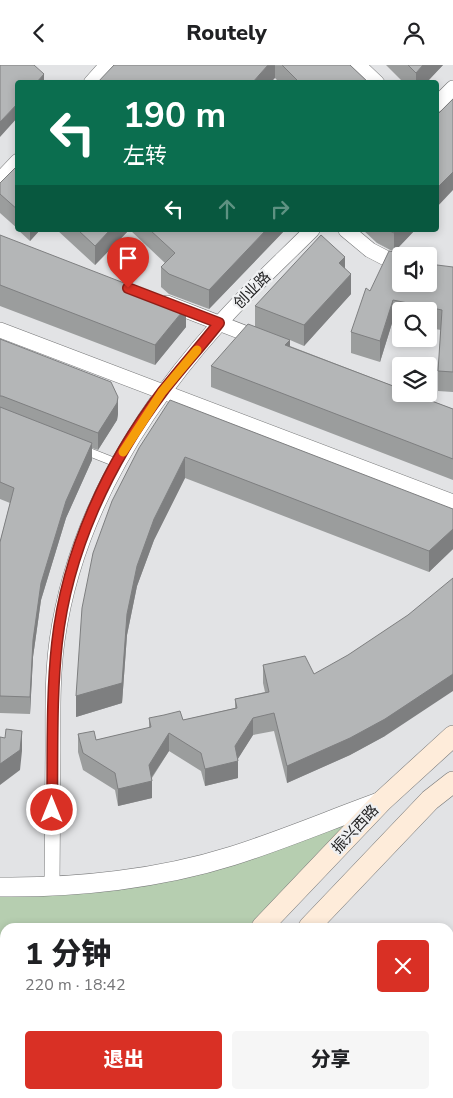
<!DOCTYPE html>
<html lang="zh">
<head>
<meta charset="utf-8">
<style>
  body { margin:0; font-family:"Nunito Sans","Noto Sans SC",sans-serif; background:#f6f6f6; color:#202124; height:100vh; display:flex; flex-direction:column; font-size:19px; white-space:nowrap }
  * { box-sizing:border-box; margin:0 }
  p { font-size:16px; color:#757577 }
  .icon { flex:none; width:28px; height:28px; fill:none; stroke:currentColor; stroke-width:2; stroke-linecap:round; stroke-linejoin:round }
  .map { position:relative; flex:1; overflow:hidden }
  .panel { position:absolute; left:0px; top:858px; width:454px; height:176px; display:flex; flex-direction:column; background:#fff; border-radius:15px 15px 0 0; box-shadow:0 2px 8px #0003 }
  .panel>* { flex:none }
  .hud { position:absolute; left:15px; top:15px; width:424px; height:152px; border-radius:5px; box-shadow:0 2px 8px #0003; background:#0b6e4f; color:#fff; overflow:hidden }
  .tools { position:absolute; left:392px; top:182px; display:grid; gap:10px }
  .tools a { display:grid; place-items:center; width:45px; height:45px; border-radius:5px; background:#fff; box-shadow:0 2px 8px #0003; font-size:25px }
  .pin { position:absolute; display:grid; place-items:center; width:42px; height:42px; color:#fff; margin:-51px -21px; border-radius:50% 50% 50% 0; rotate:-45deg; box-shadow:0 0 5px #0007 }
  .pin .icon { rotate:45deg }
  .me { position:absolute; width:55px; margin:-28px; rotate:0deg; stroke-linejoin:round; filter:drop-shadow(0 0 4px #0008) }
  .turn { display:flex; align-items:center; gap:18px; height:105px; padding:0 25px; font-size:22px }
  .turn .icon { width:65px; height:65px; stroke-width:2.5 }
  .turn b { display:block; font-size:35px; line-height:42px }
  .lanes { display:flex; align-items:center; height:48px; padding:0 25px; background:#0003; justify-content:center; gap:25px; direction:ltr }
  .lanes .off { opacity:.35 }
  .round { display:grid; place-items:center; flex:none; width:52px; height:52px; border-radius:5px; background:#f6f6f6 }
  .summary { display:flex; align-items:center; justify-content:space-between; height:85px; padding:0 25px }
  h1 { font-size:30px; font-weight:800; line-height:38px }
  .action { display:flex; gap:10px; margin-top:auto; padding:10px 25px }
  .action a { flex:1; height:58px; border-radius:5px; background:#d93025; color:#fff; font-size:20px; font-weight:800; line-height:58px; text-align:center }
  .action a+a { background:#f6f6f6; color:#202124 }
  header { display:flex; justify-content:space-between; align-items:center; height:65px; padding:0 25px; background:#fff; font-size:22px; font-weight:800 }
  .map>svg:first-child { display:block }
</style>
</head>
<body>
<header><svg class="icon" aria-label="back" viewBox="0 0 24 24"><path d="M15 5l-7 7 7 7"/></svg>Routely<svg class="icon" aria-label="person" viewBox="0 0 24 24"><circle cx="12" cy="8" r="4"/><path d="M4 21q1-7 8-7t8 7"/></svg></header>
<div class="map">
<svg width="453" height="1033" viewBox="0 0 453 1033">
  <rect width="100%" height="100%" fill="#e2e3e5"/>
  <path fill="#d1d7df" d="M453,950V1033H379L383,1029H449V955Z"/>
  <path fill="#b6ceb0" d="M382,736L262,862H5V1029H105L101,1033H0V821L143,811Z"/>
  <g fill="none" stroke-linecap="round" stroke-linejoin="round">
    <defs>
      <path id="service" d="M84,385L117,398"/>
      <path id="minor" d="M358,0L377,18
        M91,18L107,0
        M436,40L453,23
        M0,115L18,96
        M346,165L370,185L401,201
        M167,238L260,274
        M0,265L453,437
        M52,821C52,776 53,730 53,685C53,649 52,612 57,576C74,454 138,349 219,259C248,226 281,196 312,165"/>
      <path id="tertiary" d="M0,822C76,823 159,814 232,791C283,775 332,754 382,736"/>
      <path id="secondary" d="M262,862L382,736L453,671
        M309,862L430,735L453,717
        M101,1033L105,1029
        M147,1033L151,1029"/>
    </defs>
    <use href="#service" stroke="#757677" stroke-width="9"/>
    <use href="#minor" stroke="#757677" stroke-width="16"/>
    <use href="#tertiary" stroke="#757677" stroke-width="20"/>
    <use href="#secondary" stroke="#757677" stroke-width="22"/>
    <use href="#service" stroke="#fff" stroke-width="8"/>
    <use href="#minor" stroke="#fff" stroke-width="15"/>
    <use href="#tertiary" stroke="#fff" stroke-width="19"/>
    <use href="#secondary" stroke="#feecda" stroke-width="21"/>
  </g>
  <path fill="#9b9d9d" d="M114,0H350L369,18H280L275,13Z
    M386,0H443L426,18H404Z
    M18,100V164L0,148V118Z
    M18,165H40L30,176Z
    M57,165H129L95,200Z
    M130,165H285L209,244L169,229L161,222V202L165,198Z
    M363,165H415L394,187L377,178Z
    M0,170L186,262L155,300L0,241Z
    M453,202V327L438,326V306L441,265L429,263V246H401V257L393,255L380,297L351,288V267L370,226L401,219Z
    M345,203L351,229L304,281L290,275V281L453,344V415L211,322V301L255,261V241Z
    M0,274L118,349L117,355L98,385L92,383V395L66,453L41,535L33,592L30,649L0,648V477L10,438L0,434Z
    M139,383L453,444V484L429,507L185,413L154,475L137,521L127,570L122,638L76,652Z
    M263,600L314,609L385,671L350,690L287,718L274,666L253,670L238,693V713L205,721L201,706L169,686L152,713V733L118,741L115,725L83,705L78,687V669L96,675L149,663V653L183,655L235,643V634L265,627L263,618Z"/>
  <path fill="#7e7f80" d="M268,0H275V13L270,18H252Z
    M423,0H443L426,18H416V8Z
    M44,9V18H36Z
    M18,38V52L0,72V57Z
    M453,107V125L436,143V124Z
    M30,165H40L30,176Z
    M110,165H129L95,200V181Z
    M266,165H285L209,244V225Z
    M397,165H415L394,187V168Z
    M345,192V212L339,198Z
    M351,209V229L304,281V260Z
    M393,235V255L380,297V276Z
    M186,242V262L155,300V280Z
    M290,275V295L285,280Z
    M118,332V349L117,355L98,385V368Z
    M92,378V395L66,453L41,535L33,592L30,649V632L33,575L41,518L66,436Z
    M185,392V413L154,475L137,521L127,570L122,638L76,652V631L127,549L137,501L154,454Z
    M453,464V484L429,507V486Z
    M453,609V626L385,671L350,690L287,718V701Z
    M253,653V670L236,697L238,696V713L205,721V704L235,681Z
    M22,666V686L20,705L0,720V699Z
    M169,668V686L149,716H152V733L118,741V724L149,700Z"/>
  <path fill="#b4b6b7" stroke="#7e7f80" d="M0,0H34L44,9L36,18H18V38L0,57Z
    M114,0H268L252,18H97Z
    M282,0H350L369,18H300Z
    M408,0H423L416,8Z
    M453,34V107L436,124V51Z
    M18,100V145L0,129V118Z
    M78,165H110L95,181Z
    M150,165H266L209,225L169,209L161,202L175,188Z
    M388,165H397L394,168Z
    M0,170L186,242L155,280L0,220Z
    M321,170L345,192L339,198L351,209L304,260L255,241Z
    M389,186L414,191H401V219H429V199L453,202V307L438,306L442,245L393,235L380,276L351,267L366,223L370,226Z
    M248,259L290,275L285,280L401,324V329H413L453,344V394L211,301Z
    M0,274L111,317L118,332L117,338L98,368L2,331H0Z
    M170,335L453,444V464L429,486L185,392L154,454L137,501L127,549L122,618L76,631L82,543L93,488L112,436L139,383Z
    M0,342L92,378L66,436L41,518L33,575L30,632L0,631V477L14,423L0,417Z
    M453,513V609L385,654L350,673L287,701L274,648L253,653L235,681L238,696L205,704L201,688L169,668L149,700L152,716L118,724L115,708L83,688L78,669L94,666L96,675L151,662L149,653L164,650L180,646L183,655L237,643L235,634L269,627L263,600L305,591L314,609L348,590L408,550Z
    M6,664L22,666L20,685L0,699V672L5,673Z"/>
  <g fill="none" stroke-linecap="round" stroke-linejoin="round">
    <defs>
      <path id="route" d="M52,745C53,689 51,633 57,578C67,487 108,398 163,326C181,303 201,281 219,258L128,223"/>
    </defs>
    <use href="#route" stroke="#8d1f18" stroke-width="12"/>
    <use href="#route" stroke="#d93025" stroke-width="9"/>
    <path stroke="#f59e0b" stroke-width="9" d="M123,387L162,327L197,285"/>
  </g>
  <g text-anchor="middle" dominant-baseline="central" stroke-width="4.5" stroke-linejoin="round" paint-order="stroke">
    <g font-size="15" fill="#242425" stroke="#eff0f2">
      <text transform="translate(252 225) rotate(-45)">创业路</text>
      <text transform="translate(355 764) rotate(-47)">振兴西路</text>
    </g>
  </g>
</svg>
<div class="tools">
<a><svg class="icon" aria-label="sound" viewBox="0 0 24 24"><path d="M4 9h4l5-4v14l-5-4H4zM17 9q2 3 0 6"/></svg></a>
<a><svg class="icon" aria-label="search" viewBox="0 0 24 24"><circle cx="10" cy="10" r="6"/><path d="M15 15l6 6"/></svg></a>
<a><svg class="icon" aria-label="layers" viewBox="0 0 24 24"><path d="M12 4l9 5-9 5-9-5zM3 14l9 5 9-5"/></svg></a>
</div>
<div class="pin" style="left:128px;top:223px;background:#d93025"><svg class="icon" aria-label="arrive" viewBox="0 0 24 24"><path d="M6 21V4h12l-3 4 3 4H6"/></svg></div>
<svg class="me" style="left:52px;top:745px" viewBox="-20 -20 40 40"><circle r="17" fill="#d93025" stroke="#fff" stroke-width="3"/><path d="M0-11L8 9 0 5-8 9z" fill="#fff"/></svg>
<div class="hud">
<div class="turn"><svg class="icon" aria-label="left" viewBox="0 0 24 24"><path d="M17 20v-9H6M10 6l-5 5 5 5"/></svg><div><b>190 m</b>左转</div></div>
<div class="lanes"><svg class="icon" aria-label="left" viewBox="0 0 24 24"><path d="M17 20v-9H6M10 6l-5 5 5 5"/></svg><svg class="icon off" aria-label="ahead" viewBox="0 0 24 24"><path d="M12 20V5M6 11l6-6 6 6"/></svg><svg class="icon off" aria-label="right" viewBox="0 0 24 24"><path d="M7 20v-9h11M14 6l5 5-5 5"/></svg></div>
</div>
<section class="panel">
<div class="summary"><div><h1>1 分钟</h1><p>220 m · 18:42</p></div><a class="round" style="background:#d93025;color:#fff"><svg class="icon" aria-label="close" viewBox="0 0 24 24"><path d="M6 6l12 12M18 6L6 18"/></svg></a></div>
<div class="action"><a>退出</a><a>分享</a></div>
</section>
</div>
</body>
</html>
